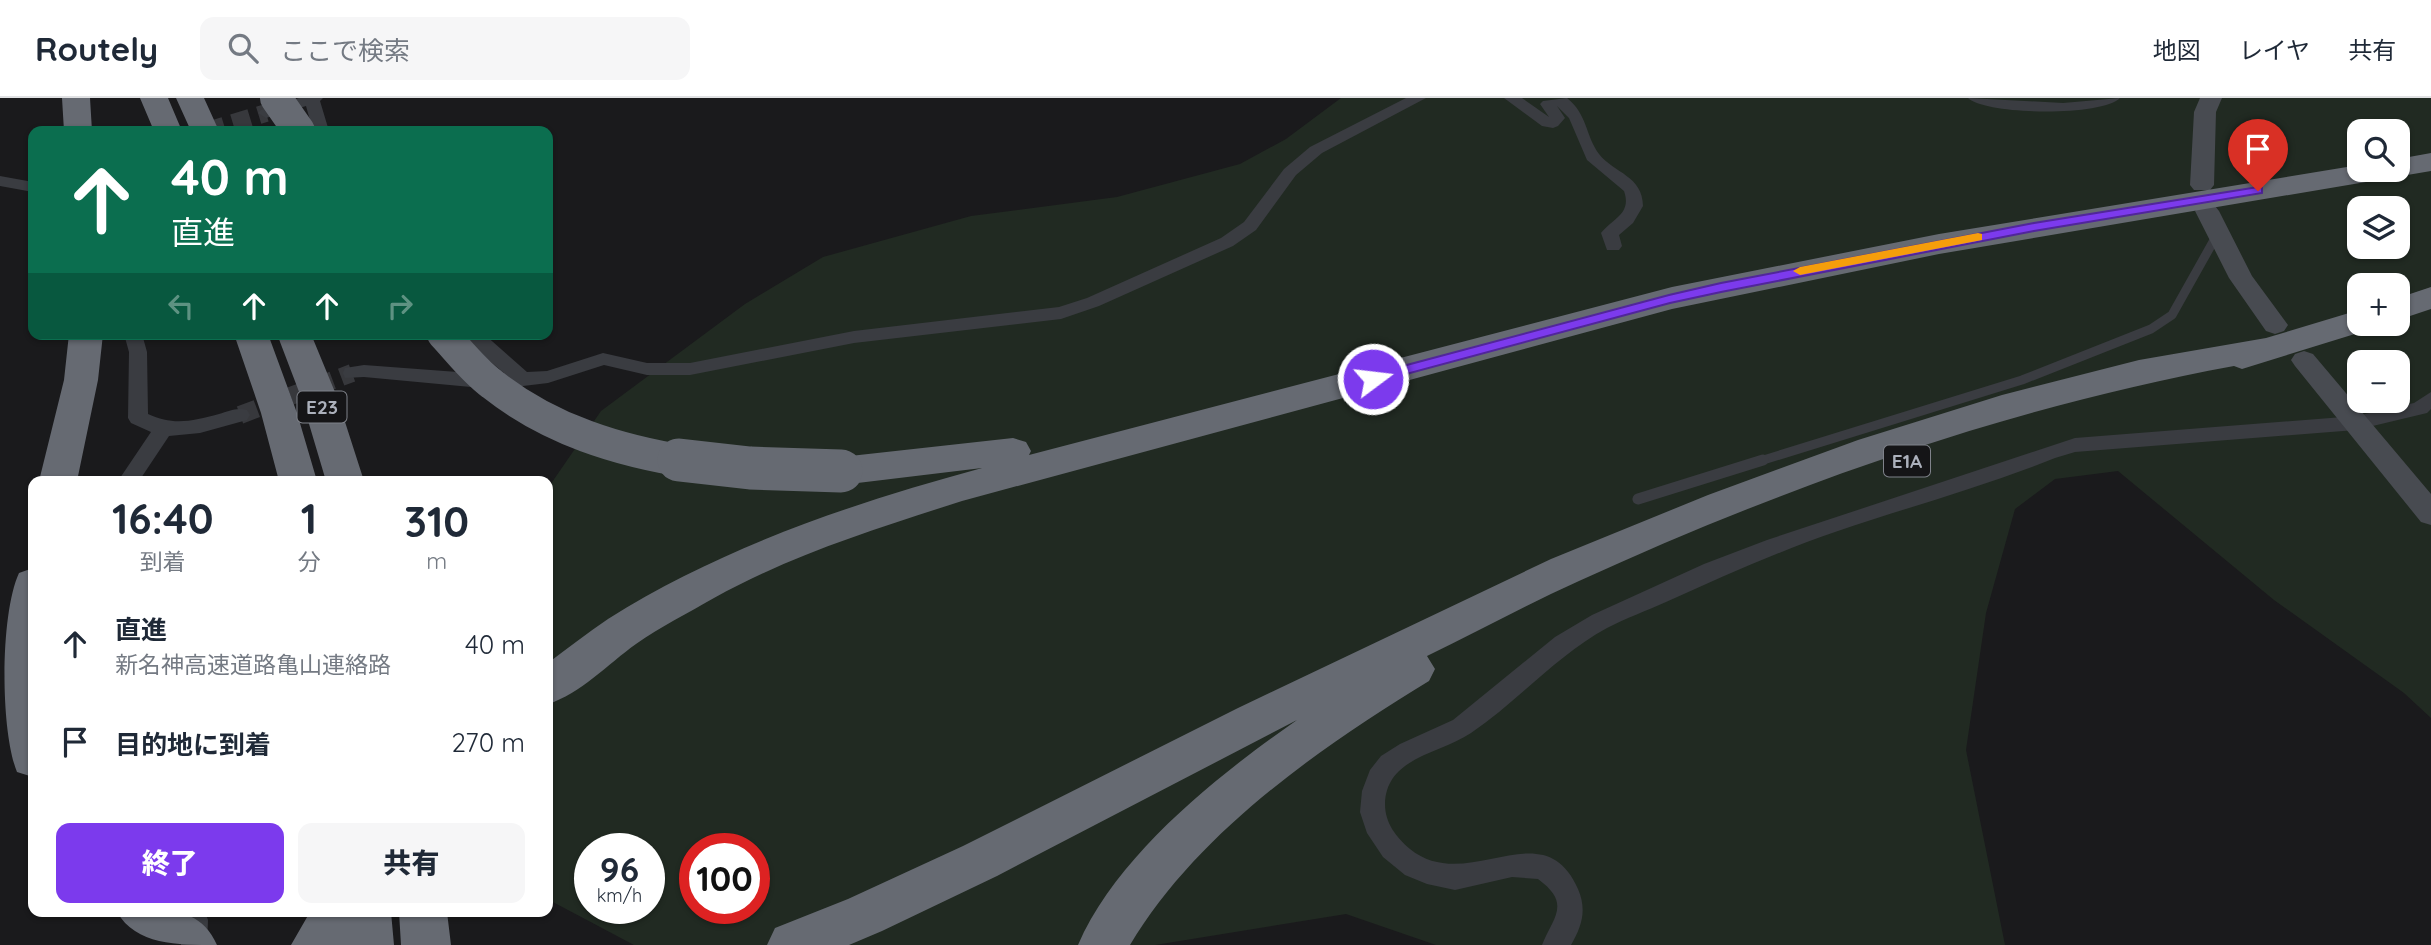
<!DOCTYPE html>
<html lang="ja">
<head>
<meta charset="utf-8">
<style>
  body { margin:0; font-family:Quicksand,"Noto Sans JP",sans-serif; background:#f6f6f7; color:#1f2937; height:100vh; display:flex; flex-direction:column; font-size:26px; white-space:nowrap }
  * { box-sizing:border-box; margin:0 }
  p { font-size:23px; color:#747a83 }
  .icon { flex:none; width:38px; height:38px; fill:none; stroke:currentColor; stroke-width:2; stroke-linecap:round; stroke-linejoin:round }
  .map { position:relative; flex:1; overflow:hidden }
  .side { position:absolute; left:28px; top:378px; width:525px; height:441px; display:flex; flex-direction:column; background:#fff; border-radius:14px; box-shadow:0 2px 5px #0004 }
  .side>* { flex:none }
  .top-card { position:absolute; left:28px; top:28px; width:525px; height:214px; border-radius:14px; box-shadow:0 2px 5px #0004; background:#0b6e4f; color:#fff; overflow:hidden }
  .fabs { position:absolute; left:2347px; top:21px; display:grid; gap:14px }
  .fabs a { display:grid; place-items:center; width:63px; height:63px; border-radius:14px; background:#fff; box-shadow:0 2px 5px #0004; font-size:35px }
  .speed { position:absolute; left:574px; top:735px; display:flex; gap:14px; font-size:35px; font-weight:700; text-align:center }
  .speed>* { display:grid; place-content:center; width:91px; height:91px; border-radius:50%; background:#fff; box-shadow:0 2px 5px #0004; line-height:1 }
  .speed small { font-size:18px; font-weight:400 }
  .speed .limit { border:10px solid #d22; background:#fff; color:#111 }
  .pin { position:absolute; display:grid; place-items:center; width:60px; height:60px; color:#fff; margin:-72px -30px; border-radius:50% 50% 50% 0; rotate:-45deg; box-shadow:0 0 7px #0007 }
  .pin .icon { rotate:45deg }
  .me { position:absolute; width:77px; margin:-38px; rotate:75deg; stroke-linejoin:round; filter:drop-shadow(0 0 5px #0008) }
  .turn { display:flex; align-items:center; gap:24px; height:147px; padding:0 28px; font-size:32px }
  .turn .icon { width:91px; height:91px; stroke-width:2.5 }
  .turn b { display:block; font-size:49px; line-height:60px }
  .lanes { display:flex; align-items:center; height:66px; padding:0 28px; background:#0003; justify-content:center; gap:35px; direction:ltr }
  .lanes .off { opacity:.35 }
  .eta { display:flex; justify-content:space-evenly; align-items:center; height:119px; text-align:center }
  .eta b { font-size:42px; font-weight:800; line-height:49px }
  .cta { display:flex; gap:14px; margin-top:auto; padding:14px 28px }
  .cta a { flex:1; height:80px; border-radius:14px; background:#7c3aed; color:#fff; font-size:28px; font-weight:800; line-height:80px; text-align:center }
  .cta a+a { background:#f6f6f7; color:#1f2937 }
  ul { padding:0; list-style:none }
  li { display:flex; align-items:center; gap:21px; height:98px; padding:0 28px }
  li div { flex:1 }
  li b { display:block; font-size:26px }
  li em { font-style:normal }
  header { display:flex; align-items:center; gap:42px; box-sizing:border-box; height:98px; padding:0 35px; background:#fff; border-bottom:2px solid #e0e1e3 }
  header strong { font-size:33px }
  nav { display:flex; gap:38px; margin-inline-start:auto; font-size:24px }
  .search { width:490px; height:63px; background:#f6f6f7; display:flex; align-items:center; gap:18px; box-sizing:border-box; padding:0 24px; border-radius:14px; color:#747a83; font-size:26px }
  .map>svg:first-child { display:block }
</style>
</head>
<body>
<header>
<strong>Routely</strong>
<div class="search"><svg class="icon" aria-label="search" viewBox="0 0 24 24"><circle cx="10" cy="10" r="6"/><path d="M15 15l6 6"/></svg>ここで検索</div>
<nav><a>地図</a><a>レイヤ</a><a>共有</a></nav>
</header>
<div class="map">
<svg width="2431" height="847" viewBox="0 0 2431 847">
  <rect width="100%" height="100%" fill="#1a1a1c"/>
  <path fill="#212a22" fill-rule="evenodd" d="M1341,0H2431V620L2404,595L2274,502L2118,373L2055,381L2015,411L1986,515L1966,652L2005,847H1436L1346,816L1155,847H634L551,803L548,798V390L601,313L745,206L823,159L971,118L1117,99L1240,66L1286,41ZM2359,33H2398V72H2359ZM2359,110H2398V149H2359ZM2359,187H2398V226H2359ZM2359,264H2398V303H2359ZM590,751H649V810H590ZM695,751H754V810H695Z"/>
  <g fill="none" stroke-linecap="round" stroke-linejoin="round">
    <path stroke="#37383c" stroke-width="18" stroke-dasharray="18 9" stroke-linecap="butt" d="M207,33L266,15
      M240,317L352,275"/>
    <path stroke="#3a3c41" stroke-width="9" d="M1757,364L2022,282L2151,231L2172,217L2218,135"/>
    <path stroke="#3a3c41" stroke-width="11" d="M1638,401L1763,362"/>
    <path fill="#3a3c41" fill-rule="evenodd" d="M299,0H323L320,3L329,33H313L306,8L266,20L258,15L261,12Z
      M1406,0H1426L1322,55L1296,77L1256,132L1233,148L1099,208L1061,221L854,245L690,277H647L604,267L548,285L523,288L471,289L364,279L345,280L343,275L345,270L364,267L471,275H504L479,254L464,236H484L527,274L547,273L603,255L647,265H690L854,233L1059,209L1087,200L1221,140L1244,124L1284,71L1310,49Z
      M1504,0H1522L1549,19L1540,6L1543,3L1567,0C1588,17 1585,37 1599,56C1614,75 1643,78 1643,108L1633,125L1619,137L1622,148L1619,152H1607L1601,135C1613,120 1632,116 1624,93L1587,62L1569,20L1557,8L1565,20L1558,28L1553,30L1542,28Z
      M1968,0L2063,5L2120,0C2101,19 1986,17 1968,0Z
      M0,78L33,84V94L0,88Z
      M124,236H142L147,254L148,316C173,328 193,323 219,316C229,313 237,309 247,312L250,317L247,322L200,335L169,338L139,383H118L151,334L131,325L128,320L129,254Z
      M2431,294V311L2427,315L2356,332L2075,354L2055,360C1983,389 1908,409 1835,434C1777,454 1722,479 1666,504C1646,513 1626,520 1607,530C1556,558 1518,603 1471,635C1440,656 1386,659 1385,706C1385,725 1396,739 1410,751C1468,798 1543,711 1578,791C1587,812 1582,828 1571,847H1542C1553,819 1572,806 1538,781L1512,779L1455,792L1427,786L1405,777L1383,759L1367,735L1360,714L1362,693L1370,672L1381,658L1400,646L1453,622L1555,539L1592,517L1704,466L1767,442L2075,340L2356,318L2414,305Z
      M173,814H205L208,822L207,847H181V827Z"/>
    <path fill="#484b51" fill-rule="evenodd" d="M2200,0H2222L2216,14L2214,87L2210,92H2194L2190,87L2194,14Z
      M2207,106L2215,108L2219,113L2252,178L2288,227L2284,233L2275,236L2266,233L2229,180L2195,113L2199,108Z
      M2304,253L2313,256L2431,396V427L2421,424L2295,268L2291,262L2295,256Z"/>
    <path fill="#666a72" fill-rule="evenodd" d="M62,0H90L92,33H64Z
      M140,0H168L182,33H154Z
      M176,0H204L219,33H191Z
      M2431,55V73L1939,156L1672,211L962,403C878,430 791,457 714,500C688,515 660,529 636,546C608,566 580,596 548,606V565C568,550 587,535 608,521C722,449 853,405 982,370L841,387L828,383L822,373L828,363L841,359L1013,340L1026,344L1031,353L1029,357L1672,189L1939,136L2359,67V72H2398V61Z
      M2431,189V211L2398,222V200Z
      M2359,212V226H2374L2371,231L2242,271L2234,268C2007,310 1789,387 1579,483C1528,506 1478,533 1427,558L1435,571L1429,583C1319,650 1197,735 1130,847H1078C1117,757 1218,677 1297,622L997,778L882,833L849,847H767L775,830L848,801L963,748L1238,610L1551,461L1708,397L1858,342L2002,297L2139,262L2266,240Z
      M69,236H103L98,282L77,383H39L64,282Z
      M234,236H268L297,315L317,383H279L261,315Z
      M277,236H311L337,299L364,383H326L301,299Z
      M33,470V679L17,674C0,632 0,516 19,475Z
      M117,814C156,812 198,804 217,847C177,847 136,847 117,814Z
      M310,814H391L394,847H291Z
      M399,814H447L451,847H401Z"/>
    <path stroke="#666a72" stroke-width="32" d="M276,0L299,33
      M443,236C459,253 473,272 492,286C550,332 619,353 690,364"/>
    <path stroke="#666a72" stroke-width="43" d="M679,362L750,370L841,373"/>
  </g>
  <path fill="#7c3aed" stroke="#51269a" stroke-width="2" d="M2258,89L2262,90V95L2034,133L1721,194L1670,205L1373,285L1366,281L1373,276L1669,197L1721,185L2034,125Z"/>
  <path fill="#f59e0b" d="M1978,135L1982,136V142L1800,177L1793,173L1800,169Z"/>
  <g text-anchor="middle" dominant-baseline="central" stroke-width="7" stroke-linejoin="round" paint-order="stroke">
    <g fill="#151517" stroke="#7f828a" stroke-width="2">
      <rect x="297.5" y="293.5" width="49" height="31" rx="5"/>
      <rect x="1884" y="347.5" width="46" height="31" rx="5"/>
    </g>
    <g font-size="19" font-weight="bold" fill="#acb1bc">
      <text x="322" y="309">E23</text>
      <text x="1907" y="363">E1A</text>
    </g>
  </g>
</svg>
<div class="fabs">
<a><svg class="icon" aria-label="search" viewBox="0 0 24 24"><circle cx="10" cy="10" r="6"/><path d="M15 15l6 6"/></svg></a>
<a><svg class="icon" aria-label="layers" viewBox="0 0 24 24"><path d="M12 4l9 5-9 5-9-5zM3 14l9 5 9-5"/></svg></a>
<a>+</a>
<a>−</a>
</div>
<div class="speed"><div>96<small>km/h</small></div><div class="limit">100</div></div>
<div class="pin" style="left:2258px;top:93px;background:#d93025"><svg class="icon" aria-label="arrive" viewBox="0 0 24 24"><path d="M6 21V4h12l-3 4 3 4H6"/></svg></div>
<svg class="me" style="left:1373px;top:281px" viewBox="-20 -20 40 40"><circle r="17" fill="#7c3aed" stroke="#fff" stroke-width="3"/><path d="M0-11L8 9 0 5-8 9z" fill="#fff"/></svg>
<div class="top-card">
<div class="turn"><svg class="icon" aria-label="ahead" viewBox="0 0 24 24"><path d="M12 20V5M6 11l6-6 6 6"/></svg><div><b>40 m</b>直進</div></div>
<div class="lanes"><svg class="icon off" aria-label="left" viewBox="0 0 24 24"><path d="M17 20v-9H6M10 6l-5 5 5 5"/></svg><svg class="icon" aria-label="ahead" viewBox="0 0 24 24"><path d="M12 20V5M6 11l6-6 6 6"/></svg><svg class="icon" aria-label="ahead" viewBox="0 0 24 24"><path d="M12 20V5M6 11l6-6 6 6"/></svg><svg class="icon off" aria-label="right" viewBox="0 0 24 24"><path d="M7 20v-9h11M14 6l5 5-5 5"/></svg></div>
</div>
<section class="side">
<div class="eta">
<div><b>16:40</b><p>到着</p></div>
<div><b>1</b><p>分</p></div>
<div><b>310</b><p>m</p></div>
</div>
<ul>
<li><svg class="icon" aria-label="ahead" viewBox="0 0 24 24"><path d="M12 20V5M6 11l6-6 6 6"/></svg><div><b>直進</b><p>新名神高速道路亀山連絡路</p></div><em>40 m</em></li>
<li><svg class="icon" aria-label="arrive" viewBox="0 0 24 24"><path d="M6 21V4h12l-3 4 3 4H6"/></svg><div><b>目的地に到着</b></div><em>270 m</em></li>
</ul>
<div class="cta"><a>終了</a><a>共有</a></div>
</section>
</div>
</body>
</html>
